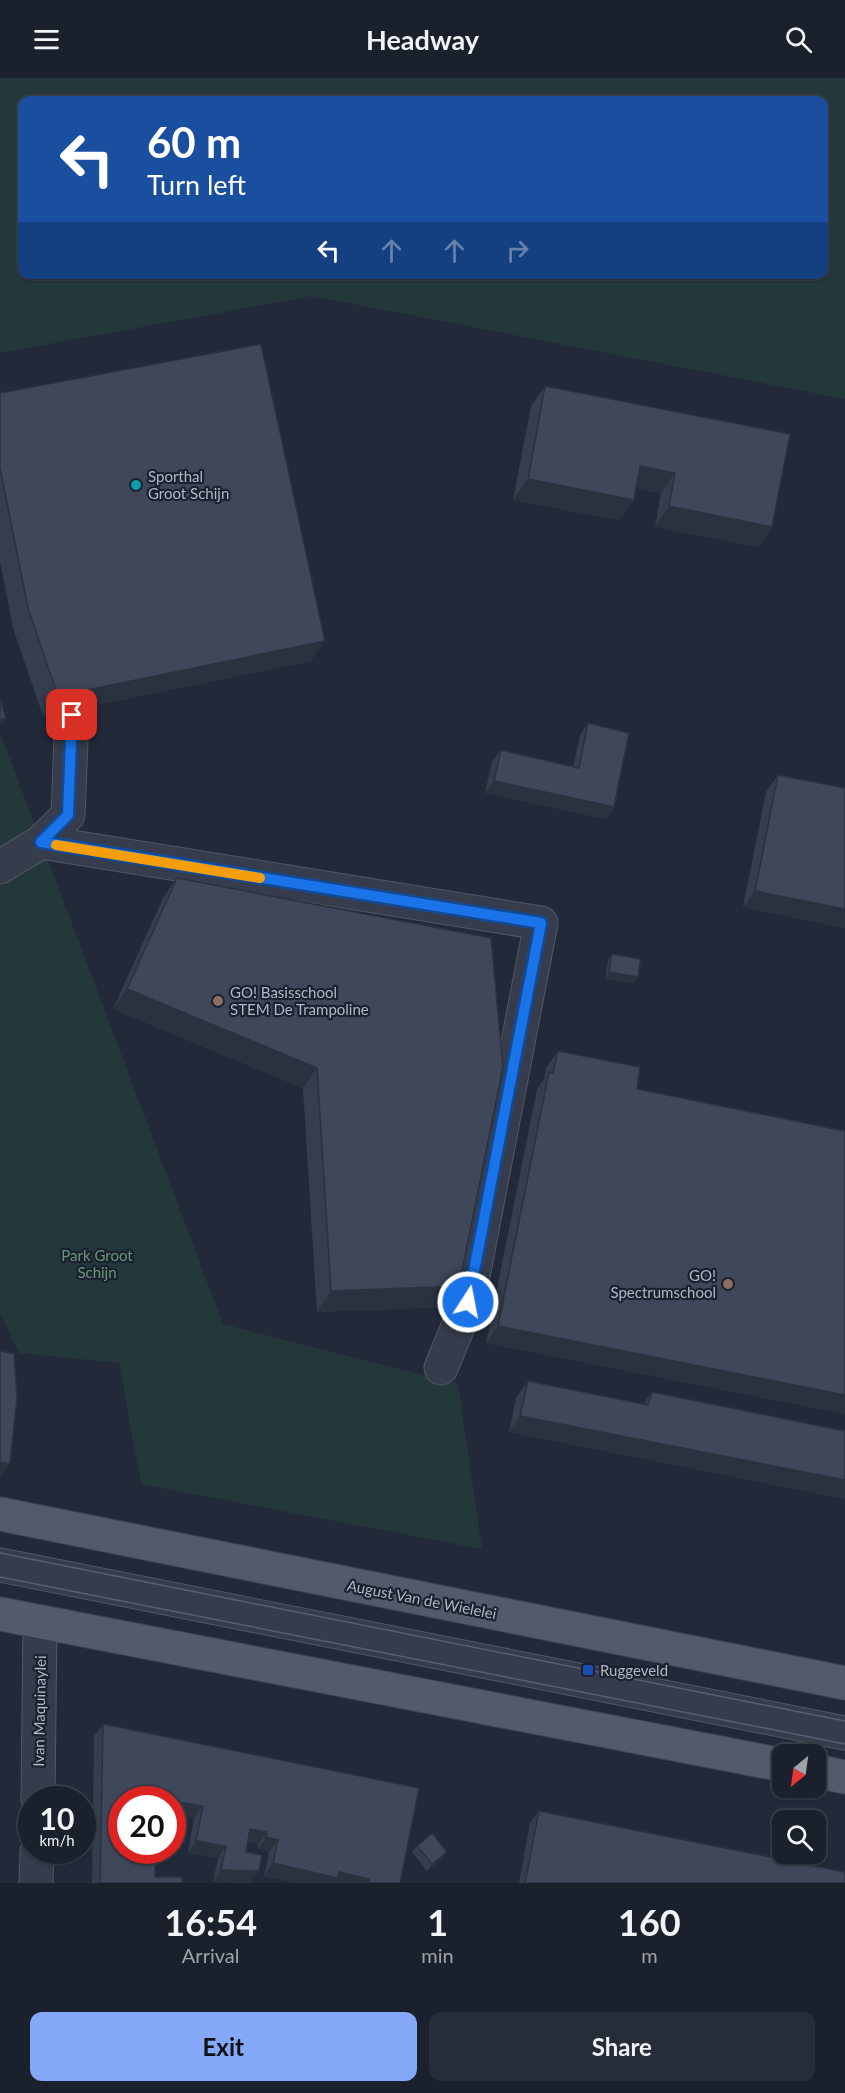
<!DOCTYPE html>
<html lang="en">
<head>
<meta charset="utf-8">
<style>
  body { margin:0; font-family:Lato,sans-serif; background:#272d38; color:#f1f3f6; height:100vh; display:flex; flex-direction:column; font-size:22px; white-space:nowrap }
  * { box-sizing:border-box; margin:0 }
  p { font-size:20px; color:#9fa3a9 }
  .icon { flex:none; width:33px; height:33px; fill:none; stroke:currentColor; stroke-width:2; stroke-linecap:round; stroke-linejoin:round }
  .map { position:relative; height:1805px; overflow:hidden }
  .side { display:flex; flex-direction:column; background:#1a202c; flex:1 }
  .side>* { flex:none }
  .banner { position:absolute; left:18px; top:18px; width:810px; height:183px; border-radius:12px; box-shadow:0 2px 4px #0004,0 0 0 2px #383e48; background:#1a4fa0; color:#fff; overflow:hidden }
  .needle { width:39px; rotate:209deg }
  .controls { position:absolute; left:772px; top:1666px; display:grid; gap:12px }
  .controls a { display:grid; place-items:center; width:54px; height:54px; border-radius:12px; background:#1a202c; box-shadow:0 2px 4px #0004,0 0 0 2px #383e48; font-size:30px }
  .speed { position:absolute; left:18px; top:1708px; display:flex; gap:12px; font-size:30px; font-weight:700; text-align:center }
  .speed>* { display:grid; place-content:center; width:78px; height:78px; border-radius:50%; background:#1a202c; box-shadow:0 2px 4px #0004,0 0 0 2px #383e48; line-height:1 }
  .speed small { font-size:15px; font-weight:400 }
  .speed .limit { border:9px solid #d22; background:#fff; color:#111 }
  .pin { position:absolute; display:grid; place-items:center; width:51px; height:51px; color:#fff; margin:-26px; border-radius:12px; box-shadow:0 3px 9px #0006 }
  .me { position:absolute; width:66px; margin:-33px; rotate:11deg; stroke-linejoin:round; filter:drop-shadow(0 0 4px #0008) }
  .turn { display:flex; align-items:center; gap:21px; height:126px; padding:0 30px; font-size:27px }
  .turn .icon { width:78px; height:78px; stroke-width:2.5 }
  .turn b { display:block; font-size:42px; line-height:51px }
  .lanes { display:flex; align-items:center; height:57px; padding:0 30px; background:#0003; justify-content:center; gap:30px; direction:ltr }
  .lanes .off { opacity:.35 }
  .eta { display:flex; justify-content:space-evenly; align-items:center; height:102px; text-align:center }
  .eta b { font-size:36px; font-weight:700; line-height:42px }
  .cta { display:flex; gap:12px; margin-top:auto; padding:12px 30px }
  .cta a { flex:1; height:69px; border-radius:12px; background:#84a7f8; color:#111; font-size:24px; font-weight:700; line-height:69px; text-align:center }
  .cta a+a { background:#272d38; color:#f1f3f6 }
  header { display:flex; justify-content:space-between; align-items:center; height:78px; padding:0 30px; background:#1a202c; font-size:27px; font-weight:700 }
  .map>svg:first-child { display:block }
</style>
</head>
<body>
<header><svg class="icon" aria-label="menu" viewBox="0 0 24 24"><path d="M4 6h16M4 12h16M4 18h16"/></svg>Headway<svg class="icon" aria-label="search" viewBox="0 0 24 24"><circle cx="10" cy="10" r="6"/><path d="M15 15l6 6"/></svg></header>
<div class="map">
<svg width="845" height="1805" viewBox="0 0 845 1805">
  <rect width="100%" height="100%" fill="#222a3a"/>
  <path fill="#24373b" fill-rule="evenodd" d="M0,0H845V321L312,218L0,275ZM22,22H824V196H22Z
    M0,655L223,1246L458,1306L482,1471L141,1406L119,1285L19,1275L0,1235Z"/>
  <g fill="none" stroke-linecap="round" stroke-linejoin="round">
    <defs>
      <path id="minor" d="M41,764L541,845L468,1224L441,1290
        M0,789L41,764L68,737L72,637
        M0,1487L845,1655
        M38,1722L40,1544
        M36,1805L37,1773"/>
      <path id="major" d="M0,1436L845,1605
        M0,1536L783,1687
        M816,1693L845,1699"/>
    </defs>
    <use href="#minor" stroke="#515765" stroke-width="35"/>
    <use href="#major" stroke="#3f4554" stroke-width="35"/>
    <use href="#minor" stroke="#363c4b" stroke-width="33"/>
    <use href="#major" stroke="#535b6b" stroke-width="33"/>
    <path stroke="#576072" stroke-width="1.5" d="M0,1475L845,1643
      M0,1499L845,1666"/>
  </g>
  <path fill="#353e4d" d="M545,308L772,449L758,469L655,449L661,415L636,410L634,422L619,442L513,422L531,328Z
    M0,315L311,583L43,638L13,550L0,483Z
    M588,645L614,729L606,741L485,715L492,684L501,672L573,689L580,657Z
    M778,697L845,710V850L743,829L766,714Z
    M177,800L491,860L459,1208L445,1229L317,1234L303,1010L113,931L163,820Z
    M612,876L638,899L633,905L605,901L608,882Z
    M558,973L637,1011L845,1053V1336L486,1265L537,1011L544,1001L546,990Z
    M528,1303L643,1326L652,1314L845,1353V1421L509,1354L516,1320Z
    M103,1646L400,1805H298L264,1798L269,1774L258,1771V1766L248,1764L246,1774L251,1805L213,1804L218,1780L188,1775L194,1740L122,1722L155,1799L182,1805H92L94,1658Z
    M539,1733L845,1805H519L530,1745Z
    M417,1768L442,1780L427,1793L412,1774Z"/>
  <path fill="#2b323f" d="M640,388L675,395L661,415L626,408Z
    M528,401L634,422L619,442L513,422Z
    M669,428L772,449L758,469L655,449Z
    M325,563L311,583L43,638L58,618Z
    M6,640L2,647H0V641Z
    M494,703L614,729L606,741L485,715Z
    M755,813L845,831V850L743,829Z
    M609,894L638,899L633,905L605,901Z
    M127,911L317,990L303,1010L113,931Z
    M459,1208L445,1229L317,1234L331,1213Z
    M498,1248L845,1317V1336L486,1265Z
    M520,1338L845,1402V1421L509,1354Z
    M0,1384L10,1386L1,1398H0Z
    M172,1723L203,1728L194,1740L172,1737Z
    M250,1751L267,1754L258,1766L242,1763Z
    M266,1759L278,1762L269,1774L258,1771Z
    M196,1763L226,1768L218,1780L188,1775Z
    M447,1774L442,1780L427,1793L432,1786Z
    M273,1785L339,1794L369,1801L366,1805H298L264,1798Z
    M221,1792L259,1793L251,1805L213,1804Z"/>
  <path fill="#3e485a" stroke="#2b323f" stroke-width="1.5" d="M261,266L325,563L58,618L28,530L0,390V315Z
    M545,308L790,356L772,449L669,428L675,395L640,388L634,422L528,401Z
    M0,621L6,640L0,641Z
    M588,645L629,655L614,729L494,703L501,672L579,690Z
    M778,697L845,710V831L755,813Z
    M177,800L491,860L503,989L459,1208L331,1213L317,990L127,911Z
    M612,876L641,881L638,899L609,894Z
    M558,973L640,989L637,1011L845,1053V1317L498,1248L549,994L553,995Z
    M0,1273L14,1276L17,1319L10,1386L0,1384Z
    M528,1303L648,1327L652,1314L845,1353V1402L520,1338Z
    M103,1646L419,1710L400,1805H369V1801L339,1794L338,1800L273,1785L278,1762L266,1759L267,1754L250,1751L246,1774L262,1777L259,1793L221,1792L226,1768L196,1763L203,1728L172,1723V1722H122V1773H155V1799H182V1805H100Z
    M539,1733L845,1794V1805H525Z
    M432,1755L447,1774L432,1786L417,1768Z"/>
  <g fill="none" stroke-linecap="round" stroke-linejoin="round">
    <defs>
      <path id="route" d="M72,637L68,737L41,764L541,845L468,1224"/>
    </defs>
    <use href="#route" stroke="#114b97" stroke-width="15"/>
    <use href="#route" stroke="#1a73e8" stroke-width="10"/>
    <path stroke="#f59e0b" stroke-width="10" d="M56,767L260,800"/>
  </g>
  <circle fill="#0f9aa8" stroke="#1b212f" stroke-width="2" cx="136" cy="407" r="6"/>
  <g fill="#8d6e63" stroke="#1b212f" stroke-width="2">
    <circle cx="218" cy="923" r="6"/>
    <circle cx="728" cy="1206" r="6"/>
  </g>
  <rect fill="#1a4fb4" stroke="#1b212f" stroke-width="2" x="582" y="1586" width="12" height="12" rx="3"/>
  <g text-anchor="middle" dominant-baseline="central" stroke-width="4.5" stroke-linejoin="round" paint-order="stroke">
    <g font-size="15" fill="#b1b7c7" stroke="#1b212f" text-anchor="start">
      <text x="148" y="398">Sporthal<tspan x="148" dy="17">Groot Schijn</tspan></text>
      <text x="230" y="914">GO! Basisschool<tspan x="230" dy="17">STEM De Trampoline</tspan></text>
      <text x="716" y="1197" text-anchor="end">GO!<tspan x="716" dy="17">Spectrumschool</tspan></text>
      <text x="600" y="1592">Ruggeveld</text>
    </g>
    <g font-size="15" fill="#689877" stroke="#1b212f">
      <text x="97" y="1177">Park Groot<tspan x="97" dy="17">Schijn</tspan></text>
    </g>
    <g font-size="15" fill="#b1b7c7" stroke="#1b212f">
      <text transform="translate(422 1521) rotate(11)">August Van de Wielelei</text>
      <text transform="translate(39 1633) rotate(-89)">Ivan Maquinaylei</text>
    </g>
  </g>
</svg>
<div class="controls">
<a><svg class="needle" viewBox="-14 -14 28 28"><path d="M0-13l5 13h-10z" fill="#e53935"/><path d="M0 13l5-13h-10z" fill="#9fa3a9"/></svg></a>
<a><svg class="icon" aria-label="search" viewBox="0 0 24 24"><circle cx="10" cy="10" r="6"/><path d="M15 15l6 6"/></svg></a>
</div>
<div class="speed"><div>10<small>km/h</small></div><div class="limit">20</div></div>
<div class="pin" style="left:72px;top:637px;background:#d93025"><svg class="icon" aria-label="arrive" viewBox="0 0 24 24"><path d="M6 21V4h12l-3 4 3 4H6"/></svg></div>
<svg class="me" style="left:468px;top:1224px" viewBox="-20 -20 40 40"><circle r="17" fill="#1a73e8" stroke="#fff" stroke-width="3"/><path d="M0-11L8 9 0 5-8 9z" fill="#fff"/></svg>
<div class="banner">
<div class="turn"><svg class="icon" aria-label="left" viewBox="0 0 24 24"><path d="M17 20v-9H6M10 6l-5 5 5 5"/></svg><div><b>60 m</b>Turn left</div></div>
<div class="lanes"><svg class="icon" aria-label="left" viewBox="0 0 24 24"><path d="M17 20v-9H6M10 6l-5 5 5 5"/></svg><svg class="icon off" aria-label="ahead" viewBox="0 0 24 24"><path d="M12 20V5M6 11l6-6 6 6"/></svg><svg class="icon off" aria-label="ahead" viewBox="0 0 24 24"><path d="M12 20V5M6 11l6-6 6 6"/></svg><svg class="icon off" aria-label="right" viewBox="0 0 24 24"><path d="M7 20v-9h11M14 6l5 5-5 5"/></svg></div>
</div>
</div>
<section class="side">
<div class="eta">
<div><b>16:54</b><p>Arrival</p></div>
<div><b>1</b><p>min</p></div>
<div><b>160</b><p>m</p></div>
</div>
<div class="cta"><a>Exit</a><a>Share</a></div>
</section>
</body>
</html>
